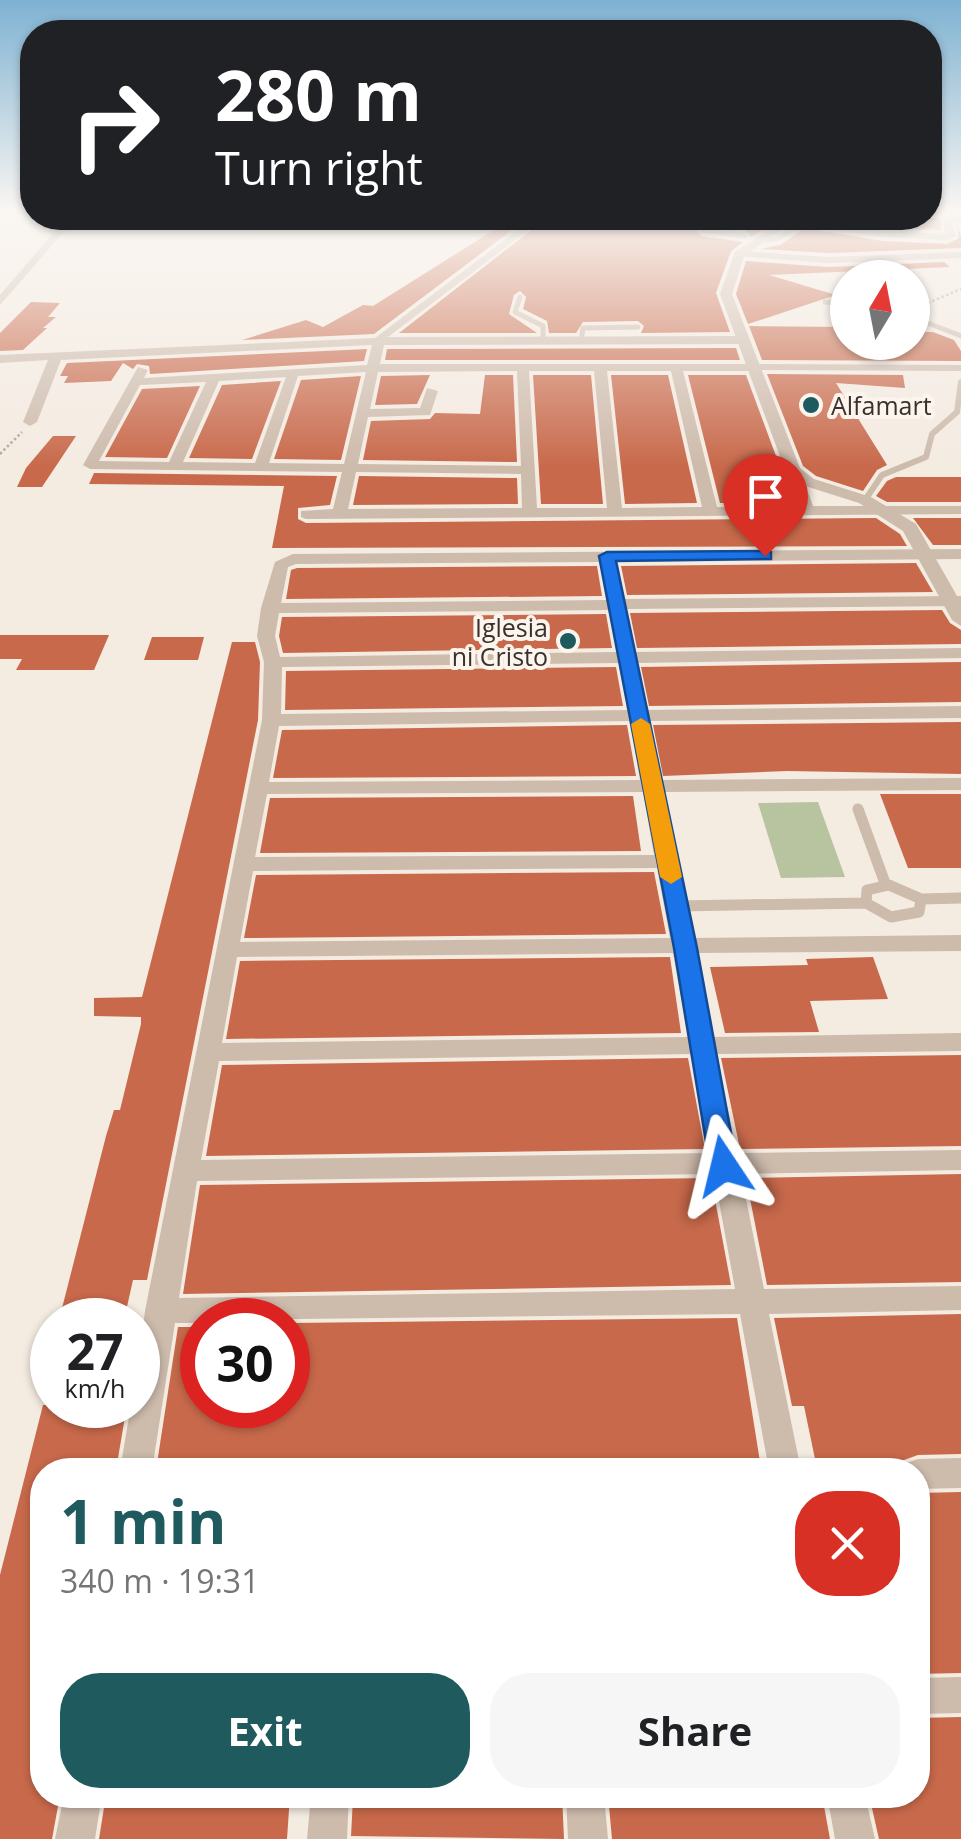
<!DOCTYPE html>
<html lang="en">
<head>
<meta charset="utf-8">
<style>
  body { margin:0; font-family:"Open Sans",sans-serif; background:#f6f6f6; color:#202124; height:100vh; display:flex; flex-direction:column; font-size:38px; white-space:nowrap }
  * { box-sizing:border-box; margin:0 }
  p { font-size:32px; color:#757577 }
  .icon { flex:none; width:55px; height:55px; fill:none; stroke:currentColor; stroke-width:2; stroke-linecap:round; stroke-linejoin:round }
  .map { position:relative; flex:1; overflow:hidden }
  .drawer { position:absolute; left:30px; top:1458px; width:900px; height:350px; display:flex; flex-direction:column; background:#fff; border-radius:40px; box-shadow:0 2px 8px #0004 }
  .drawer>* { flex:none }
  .banner { position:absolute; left:20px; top:20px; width:922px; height:210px; border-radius:40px; box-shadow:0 2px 8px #0004; background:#202124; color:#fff; overflow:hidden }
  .needle { width:65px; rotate:10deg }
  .buttons { position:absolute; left:830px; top:260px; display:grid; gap:20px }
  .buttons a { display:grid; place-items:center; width:100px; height:100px; border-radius:50%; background:#fff; box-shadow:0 2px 8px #0004; font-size:50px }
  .speed { position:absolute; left:30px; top:1298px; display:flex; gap:20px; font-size:50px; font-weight:700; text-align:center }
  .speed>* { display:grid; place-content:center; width:130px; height:130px; border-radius:50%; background:#fff; box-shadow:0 2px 8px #0004; line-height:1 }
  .speed small { font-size:25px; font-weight:400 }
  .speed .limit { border:15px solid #d22; background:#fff; color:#111 }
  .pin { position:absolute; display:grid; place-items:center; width:85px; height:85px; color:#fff; margin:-102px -42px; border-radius:50% 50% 50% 0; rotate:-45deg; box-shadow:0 0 10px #0007 }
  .pin .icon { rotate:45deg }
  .me { position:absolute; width:110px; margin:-55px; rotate:350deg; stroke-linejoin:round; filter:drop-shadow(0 0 8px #0008) }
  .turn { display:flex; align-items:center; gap:35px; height:210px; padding:0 30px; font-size:45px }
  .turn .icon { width:130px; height:130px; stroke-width:2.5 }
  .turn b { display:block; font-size:70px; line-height:85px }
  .round { display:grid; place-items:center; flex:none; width:105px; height:105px; border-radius:40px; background:#f6f6f6 }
  .headline { display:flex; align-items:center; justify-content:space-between; height:170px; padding:0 30px }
  h1 { font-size:60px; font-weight:700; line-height:75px; color:#1f5a5e }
  .button { display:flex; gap:20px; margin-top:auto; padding:20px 30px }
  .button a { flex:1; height:115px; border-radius:40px; background:#1f5a5e; color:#fff; font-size:40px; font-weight:700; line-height:115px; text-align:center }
  .button a+a { background:#f6f6f6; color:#202124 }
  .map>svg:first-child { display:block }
</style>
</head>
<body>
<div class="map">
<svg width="961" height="1839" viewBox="0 0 961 1839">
  <rect width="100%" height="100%" fill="#f4ebe1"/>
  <path fill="#b8c4a0" d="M818,802L845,877L781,878L758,803Z"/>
  <path fill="#c8694b" d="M513,218H528L374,334L242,340L306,320L323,327L363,305L373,306Z
    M547,218H740L744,224L766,227L751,237L746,230L703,224L696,228L701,236L743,242L731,251L716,293L730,332L641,333L644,326L638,321L583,322L576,333H549L547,321L523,309L526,297L520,291L514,295L509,314L537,333H399Z
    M812,218H940L941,230L883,227Z
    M957,226L961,235V248L829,253L761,249L780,245L805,228L883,241L947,244L959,238Z
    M746,261L829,267L944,262L950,267L769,275L836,295L748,324L736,294Z
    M31,302L60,303L48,317H56L43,328H47L23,350L0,351V333Z
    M749,326L848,327V342H912V332H933L954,340L961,351V361L762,360Z
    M736,348L740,360H385L387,349Z
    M367,349L364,361L150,374L149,366L137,364L133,369L123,363L111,381L64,383L68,376H60L67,363Z
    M767,374L903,375L905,388L836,383L887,465L877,470L863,491L816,476L803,466Z
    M430,375L417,404L375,405L381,376Z
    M485,375H513L517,462L363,460L371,421L430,419L435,413L480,414Z
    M533,375H591L603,504H541Z
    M611,375H668L697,503L625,504Z
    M688,375H746L793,502L720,503Z
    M361,376L341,460L274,459L301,380Z
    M281,381L252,459L189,458L222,385Z
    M200,386L167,458L105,457L142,389Z
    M53,436H76L42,487H17L26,468Z
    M94,473L337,476L330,505L298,508V519L306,523L876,518L900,534L907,546L272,548L284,486L89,484Z
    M359,476L517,478L518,504L353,505Z
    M896,477H961V502H887L876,496L887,481Z
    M913,518H961V545H933Z
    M916,563L933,592L627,595L621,566Z
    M597,566L602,596L286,599L291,570L297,568Z
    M942,610L950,623L961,630V644L637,648L630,613Z
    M606,614L612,648L283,653L279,636L282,617Z
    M0,635H109L94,670H16L22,659H0Z
    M152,637H204L198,660H144Z
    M232,642H255L260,662L258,720L147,1280H133L124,1320H59L106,1136L114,1110H120L141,1024V1017L94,1016V998L142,997Z
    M961,662V702L649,706L641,667Z
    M616,667L623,706L285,710L286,671Z
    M961,722V774L787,771L663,776L653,725Z
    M627,725L636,776L273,778L282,730Z
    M880,794H961V868H908Z
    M633,796L641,851L260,853L270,798Z
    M654,872L666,934L244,938L256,875Z
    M670,957L681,1033L226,1039L240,961Z
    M873,957L888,999L810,1001L819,1032L725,1033L710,967L808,965L806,959Z
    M961,1055V1146L740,1149L721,1058Z
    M688,1058L705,1149L206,1156L222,1065Z
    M961,1174V1282L767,1285L746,1178Z
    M711,1178L731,1285L183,1294L200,1185Z
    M961,1314V1454L918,1455L904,1460L815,1459L804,1406H792L774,1318Z
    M737,1318L761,1468L296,1466L269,1467V1470H156L178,1327H202V1405H288L290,1323Z
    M43,1405H127L116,1470H42V1795H60L52,1839H0V1575Z
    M961,1492V1673L918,1674V1493Z
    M961,1717V1839H879L869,1795H918V1718Z
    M106,1795H290L287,1839H99Z
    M562,1795L564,1839L351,1836L353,1798Z
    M608,1795H822L830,1839H612Z"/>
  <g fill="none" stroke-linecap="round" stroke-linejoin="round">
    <path stroke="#b9a596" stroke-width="2.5" stroke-dasharray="2.5 2.5" stroke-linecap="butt" d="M923,305L961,289
      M0,454L22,432"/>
    <path stroke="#cdbbac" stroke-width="5" d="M746,218L785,223
      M702,230L745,236
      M757,241L777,239L802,223
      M520,297L515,312L543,326V341
      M825,302L848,305
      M912,317L961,336
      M581,341L583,328L638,327"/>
    <path stroke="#cdbbac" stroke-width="6" d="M756,367L961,368
      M865,500L882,475L926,457L932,434L957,412L961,382"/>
    <path stroke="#cdbbac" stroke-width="11" d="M858,809L885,883
      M889,885L921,899L919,912L891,917L866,903L867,890Z
      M921,899L961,898
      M677,906L866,903"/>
    <path fill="#cdbbac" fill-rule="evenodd" d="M961,216V222L952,223L956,236L947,240L883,237L783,221L788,218L883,231L945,234L943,218Z
      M66,218H76L0,305V295Z
      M534,218H544L388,337L744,336L750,340L744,344L384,345L380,364H760V370L756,371H683L717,507L798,506L786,470L793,466L800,470L813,506H961V514L306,519L301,517V511L333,509L342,472L90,469L83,465L138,367L148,370L144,378L367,365L372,345L61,360L37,422L30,426L23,422L48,360L0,363V355L375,338ZM517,371L521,466L358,464L368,417L430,415L438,391L427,388L420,408L370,409L378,372ZM529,371H594L607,508H537ZM607,371H671L702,507L622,508ZM366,372L344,464L269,463L298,376ZM286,377L255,463L183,462L219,381ZM206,382L169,462L99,461L140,385ZM356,472L521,474L522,508L348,509Z
      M739,251L829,257L961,252V258L829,263L735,256Z
      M961,549V559L616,562L624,599L961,596V606L626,609L634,652L961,648V658L636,663L646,710L961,706V718L648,721L660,780L961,778V790L663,792L693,938L961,935V951L696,953L713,1037L961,1033V1051L716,1054L737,1153L961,1150V1170L741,1174L764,1289L961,1286V1310L769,1314L801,1470H769L740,1314L202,1320V1323H175L152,1470H120L131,1405H138V1367L145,1311L262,720L264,662L257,636L261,608L275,562L293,554ZM600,562L607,600L281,603L288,567L296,564ZM609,610L617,652L280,657L275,636L279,613ZM619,663L628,710L281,714L282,667ZM630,721L640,780L269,782L279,726ZM643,792L654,855L255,857L267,794ZM657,868L670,938L240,942L253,871ZM673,953L688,1037L222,1043L237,957ZM691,1054L710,1153L201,1160L219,1061ZM714,1174L735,1289L179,1298L197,1181Z
      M961,1458V1488L918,1489V1470H903L906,1463L918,1459Z
      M961,1677V1713L918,1714V1678Z
      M64,1795H102L95,1839H55Z
      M311,1795H349L347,1839H307Z
      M566,1795H604L608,1839H568Z
      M827,1795H865L875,1839H835Z"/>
    <path fill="#cdbbac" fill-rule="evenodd" d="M787,218H798L744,256L732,294L800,468L814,479L871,497L916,524L961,603V626L952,620L903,531L859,503L802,485L785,470L720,294L735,252Z"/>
  </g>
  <linearGradient id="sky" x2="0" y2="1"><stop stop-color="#7eb2d2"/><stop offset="0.45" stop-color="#faf6f2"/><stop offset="1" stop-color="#faf6f2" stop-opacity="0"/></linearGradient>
  <rect width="961" height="467" fill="url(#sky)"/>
  <path fill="#1a73e8" stroke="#114b97" stroke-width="2.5" d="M765,551L771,552V559L616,561L697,948L737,1166L733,1173L724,1176L714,1173L710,1166L674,948L599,556L607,552Z"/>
  <path fill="#f59e0b" d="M641,718L650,724L682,877L671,884L660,877L631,724Z"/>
  <g fill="#1f5a5e" stroke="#fbf5ee" stroke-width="4">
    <circle cx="811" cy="405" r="10"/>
    <circle cx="568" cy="641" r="10"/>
  </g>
  <g text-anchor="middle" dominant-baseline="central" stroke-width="8" stroke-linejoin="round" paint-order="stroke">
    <g font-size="25" fill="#3b302b" stroke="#fbf5ee" text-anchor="start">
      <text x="831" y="405">Alfamart</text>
      <text x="548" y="627" text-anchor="end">Iglesia<tspan x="548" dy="29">ni Cristo</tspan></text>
    </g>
  </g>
</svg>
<div class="buttons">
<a><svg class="needle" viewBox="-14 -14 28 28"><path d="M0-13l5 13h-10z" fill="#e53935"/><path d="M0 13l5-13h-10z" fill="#757577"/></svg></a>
</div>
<div class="speed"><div>27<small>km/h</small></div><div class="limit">30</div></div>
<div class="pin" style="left:765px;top:556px;background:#d93025"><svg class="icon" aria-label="arrive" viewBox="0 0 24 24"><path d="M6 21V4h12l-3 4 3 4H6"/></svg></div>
<svg class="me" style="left:724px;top:1166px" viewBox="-20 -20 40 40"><path d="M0-17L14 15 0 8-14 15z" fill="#1a73e8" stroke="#fff" stroke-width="4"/></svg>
<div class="banner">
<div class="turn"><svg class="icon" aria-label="right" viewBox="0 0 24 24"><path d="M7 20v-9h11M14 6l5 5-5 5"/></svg><div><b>280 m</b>Turn right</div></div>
</div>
<section class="drawer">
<div class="headline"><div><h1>1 min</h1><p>340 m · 19:31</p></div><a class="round" style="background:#d93025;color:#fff"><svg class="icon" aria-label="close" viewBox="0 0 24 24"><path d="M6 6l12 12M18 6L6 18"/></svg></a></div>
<div class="button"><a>Exit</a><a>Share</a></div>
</section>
</div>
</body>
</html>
